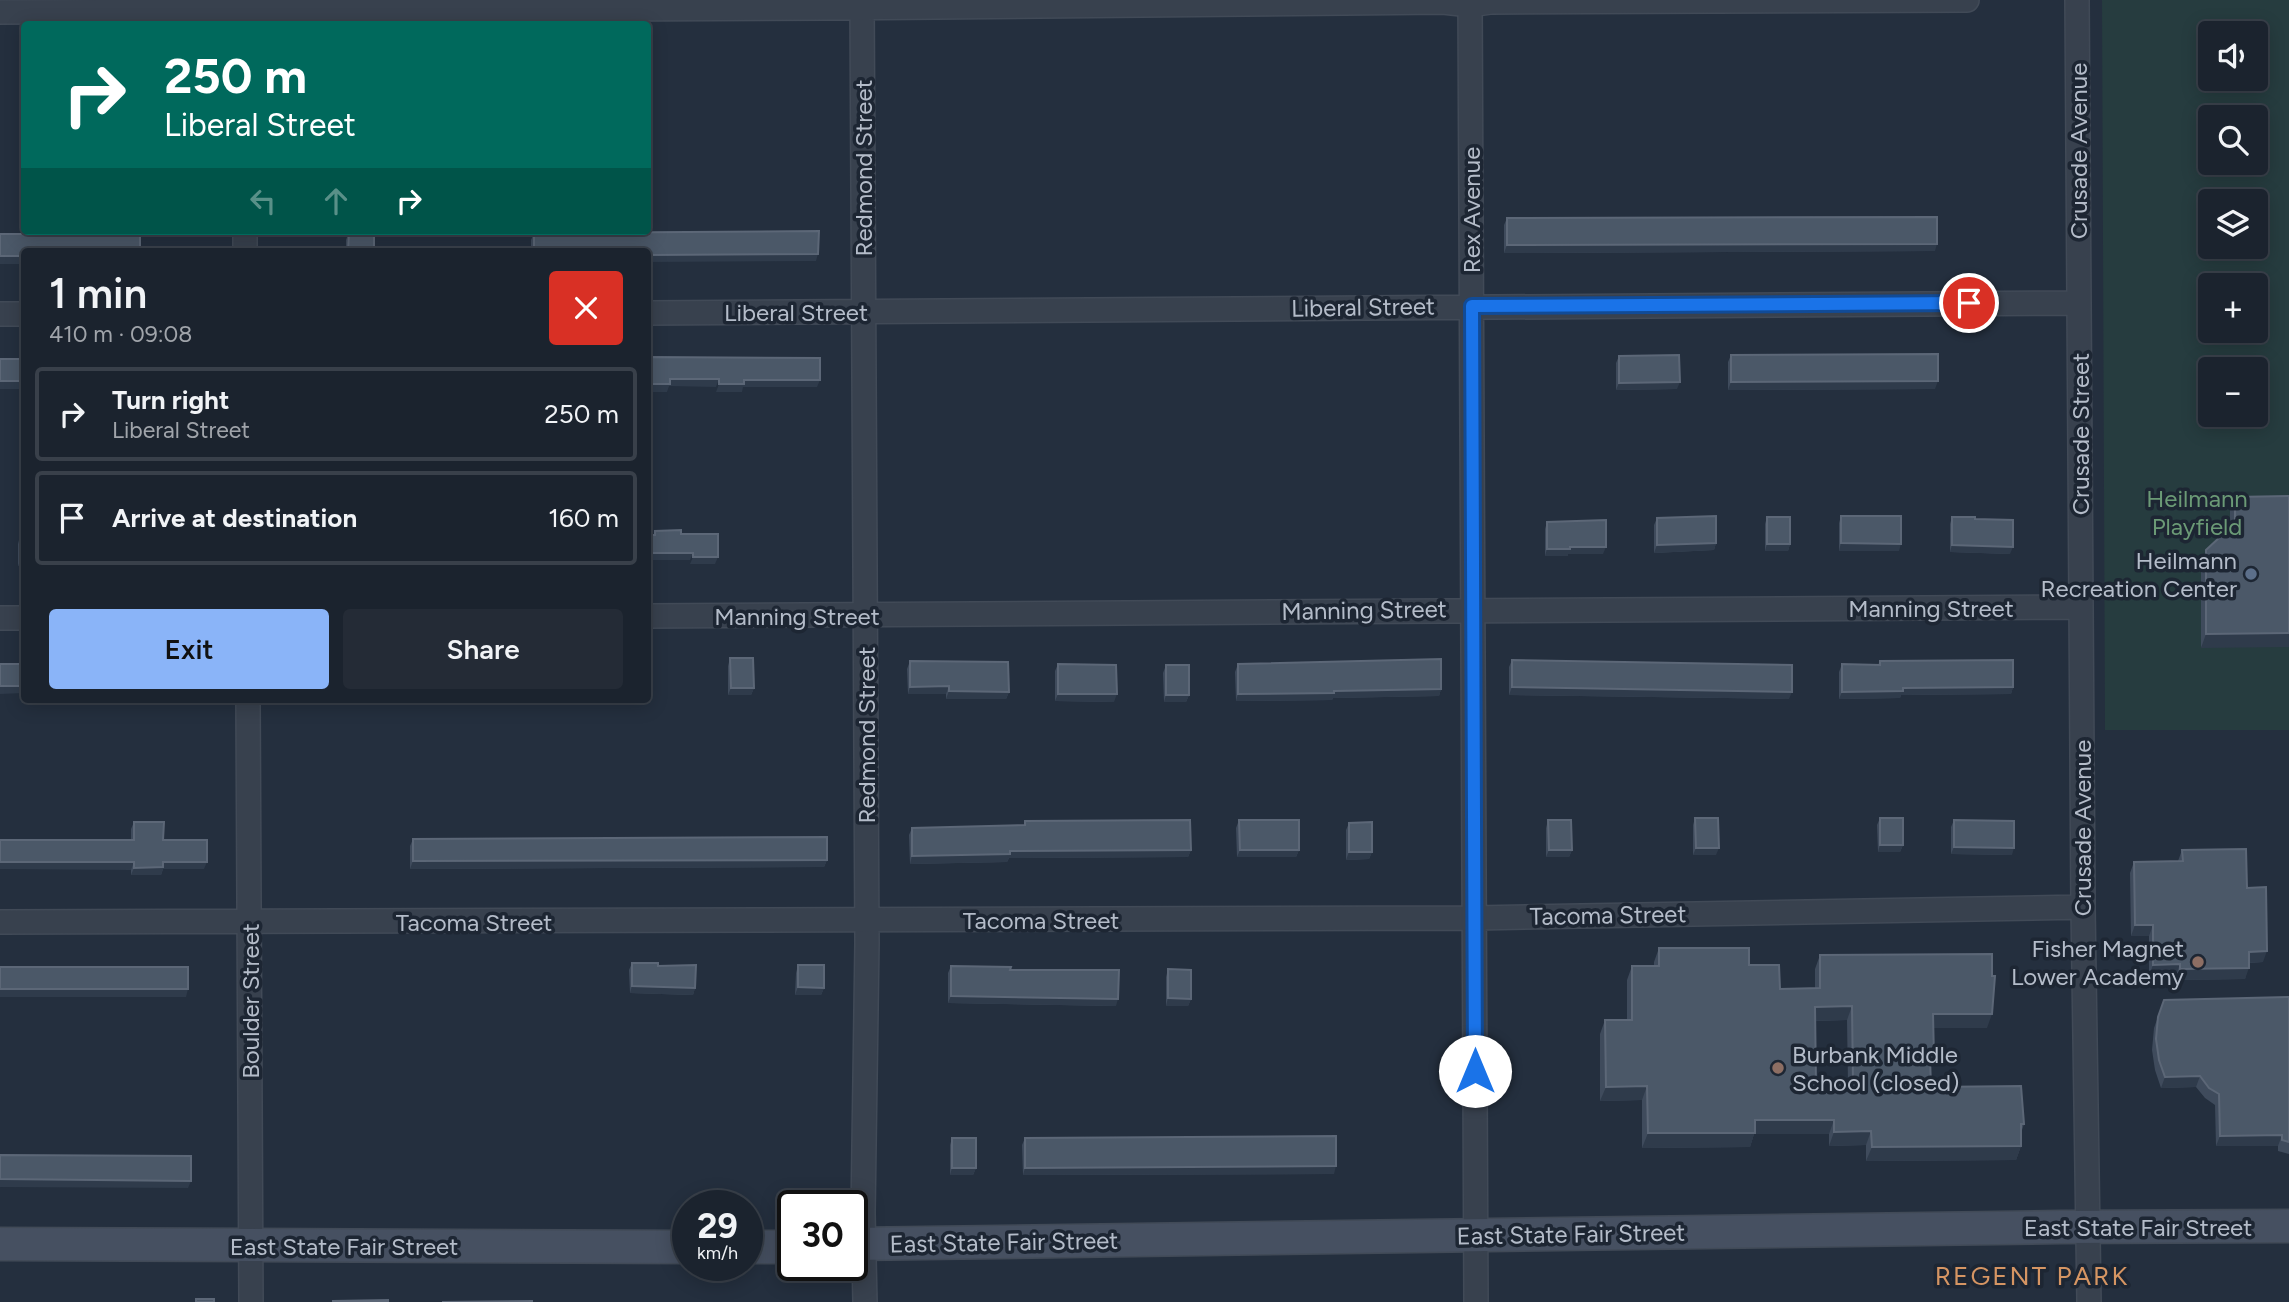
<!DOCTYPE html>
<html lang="en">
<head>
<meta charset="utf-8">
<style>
  body { margin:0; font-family:Figtree,sans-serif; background:#242b36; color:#f1f3f6; height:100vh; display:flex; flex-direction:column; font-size:26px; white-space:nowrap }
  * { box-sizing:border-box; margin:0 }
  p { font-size:23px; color:#a0a4aa }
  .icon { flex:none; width:38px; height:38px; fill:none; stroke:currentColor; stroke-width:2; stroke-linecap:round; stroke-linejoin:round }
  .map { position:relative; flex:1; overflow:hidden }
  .drawer { position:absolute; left:21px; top:248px; width:630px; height:455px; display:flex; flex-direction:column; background:#1b232e; border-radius:7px; box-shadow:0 4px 18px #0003,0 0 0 2px #39404a }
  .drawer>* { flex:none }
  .banner { position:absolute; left:21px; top:21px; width:630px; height:214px; border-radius:7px; box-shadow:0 4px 18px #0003,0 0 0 2px #39404a; background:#00695c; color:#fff; overflow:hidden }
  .tools { position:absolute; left:2198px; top:21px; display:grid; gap:14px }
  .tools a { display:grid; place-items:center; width:70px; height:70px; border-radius:7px; background:#1b232e; box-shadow:0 4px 18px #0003,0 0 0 2px #39404a; font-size:35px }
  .speed { position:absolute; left:672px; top:1190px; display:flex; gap:14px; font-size:35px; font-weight:700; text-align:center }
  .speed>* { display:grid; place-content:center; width:91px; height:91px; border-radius:50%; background:#1b232e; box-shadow:0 4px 18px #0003,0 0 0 2px #39404a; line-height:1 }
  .speed small { font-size:18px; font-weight:400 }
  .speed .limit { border:4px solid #111; border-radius:10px; background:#fff; color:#111 }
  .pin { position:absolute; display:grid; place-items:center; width:60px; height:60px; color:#fff; margin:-30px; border:4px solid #fff; border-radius:50%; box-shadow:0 2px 7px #0007 }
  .me { position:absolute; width:77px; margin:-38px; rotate:0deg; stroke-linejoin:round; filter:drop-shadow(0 0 5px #0008) }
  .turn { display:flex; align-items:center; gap:24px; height:147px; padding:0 28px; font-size:32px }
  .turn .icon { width:91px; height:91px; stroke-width:2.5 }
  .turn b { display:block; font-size:49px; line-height:60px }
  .lanes { display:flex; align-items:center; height:66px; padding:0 28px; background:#0003; justify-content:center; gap:35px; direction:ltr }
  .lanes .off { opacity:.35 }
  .round { display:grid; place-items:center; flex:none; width:74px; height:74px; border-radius:7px; background:#242b36 }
  .head { display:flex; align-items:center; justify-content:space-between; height:119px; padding:0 28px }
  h1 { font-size:42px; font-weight:600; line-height:52px }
  .primary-button { display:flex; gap:14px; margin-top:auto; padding:14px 28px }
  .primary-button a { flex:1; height:80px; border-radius:7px; background:#8ab4f8; color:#111; font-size:28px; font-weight:600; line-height:80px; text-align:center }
  .primary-button a+a { background:#242b36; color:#f1f3f6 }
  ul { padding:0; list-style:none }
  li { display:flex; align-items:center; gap:21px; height:94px; margin:0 14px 10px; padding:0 14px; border:4px solid #39404a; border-radius:7px }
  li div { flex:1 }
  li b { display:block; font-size:26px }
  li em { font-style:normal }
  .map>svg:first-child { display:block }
</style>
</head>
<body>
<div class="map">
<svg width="2289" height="1302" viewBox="0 0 2289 1302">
  <rect width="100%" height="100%" fill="#242f3e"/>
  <path fill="#263c3f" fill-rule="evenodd" d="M2102,0H2289V730H2105ZM2210,33H2256V79H2210ZM2210,117H2256V163H2210ZM2210,201H2256V247H2210ZM2210,285H2256V331H2210ZM2210,369H2256V415H2210Z"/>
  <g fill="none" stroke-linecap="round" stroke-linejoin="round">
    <defs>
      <path id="street" d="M862,0L867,943L863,1213L865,1302
        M1470,0L1476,1302
        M2077,0L2083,907L2089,1302
        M0,12L828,8L1443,2L1470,5L1491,2L1967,0
        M245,231V252
        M648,313L2079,303
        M0,314H24
        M648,616L2081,607
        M0,618H24
        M248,700L251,1302
        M0,922L1475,918L2083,907"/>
      <path id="secondary" d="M0,1244L688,1247
        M852,1244L2061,1227L2289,1226
        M747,1247H793"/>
    </defs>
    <use href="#street" stroke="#414a57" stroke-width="26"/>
    <use href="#secondary" stroke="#414a57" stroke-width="35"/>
    <use href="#street" stroke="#38414e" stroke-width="23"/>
    <use href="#secondary" stroke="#465061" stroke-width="32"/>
  </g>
  <path fill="#3f4b5c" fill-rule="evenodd" d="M1507,218L1935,251L1504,253V225Z
    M349,232L374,252H346V240Z
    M534,233L816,261L648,252H531V240Z
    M1731,355L1935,389L1728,390V362Z
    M1619,356L1677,389L1616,390V363Z
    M2289,496L2201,648V564L2206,550L2230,528V511L2235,497Z
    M1841,516L1899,551H1839V523Z
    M1767,517L1790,544L1788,551H1765V524Z
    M1952,517L1975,519L2010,554L1950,552V524Z
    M1657,518L1716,543L1714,550L1654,553V525Z
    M1547,522L1603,554H1568V556H1545V529Z
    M20,536H24V566H18V544Z
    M730,658L754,688L751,695H728V666Z
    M1512,660L1789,699L1509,695V667Z
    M910,661L1009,692L1006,699H946V694H908L907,669Z
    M1880,661L2013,687L2011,694L1901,695L1900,698L1839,699V672L1842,664L1878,665Z
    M1058,664L1114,702L1055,701V671Z
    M1238,664L1441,689L1439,696L1333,698L1332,700L1236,701L1235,672Z
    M1166,665L1189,695L1186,702H1164L1163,673Z
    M1695,818L1716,855H1693V825Z
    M1880,818L1903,845L1900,852H1878L1877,825Z
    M1239,820L1299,850L1296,857H1237L1236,828Z
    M1548,820L1572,850L1569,857H1546V828Z
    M1954,820L2012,855L1951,854V827Z
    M1025,821L1191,850L1188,857L1009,858L1007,862L910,864L909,835L912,828L1024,825Z
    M134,822L163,840L204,869H163L161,875H131V829Z
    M1349,823L1372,852L1369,859L1346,860V830Z
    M413,839L827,860L824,867L410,869V846Z
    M2182,850L2247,888L2263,962L2249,963L2245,979L2176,980V975L2149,976V936H2131L2130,873L2134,862L2178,861Z
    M1659,948L1749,965L1780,989H1815V969L1820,955L1987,1028H1933L1930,1067L1931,1087L2024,1124L2021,1133V1146L2016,1160L1866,1161V1145L1829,1146V1134H1754L1750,1147L1642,1148V1100L1600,1101V1034L1605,1020H1627V980L1632,966H1654V962ZM1847,1020L1848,1084H1816L1815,1021Z
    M632,963L658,966L695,988L693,995L630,993L629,970Z
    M798,965L824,988L821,995H795L796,973Z
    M951,966L1010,970L1116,1006L948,1003V973Z
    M1168,969L1191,999L1188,1006H1166V977Z
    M2289,997V1154L2278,1151V1146H2216L2215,1105L2205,1098L2196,1087L2161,1088L2155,1070L2152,1050L2154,1028L2164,1000Z
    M952,1138L976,1168L973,1175H950V1145Z
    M1025,1138L1334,1174L1023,1175L1022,1145Z"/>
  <path fill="#2f3b4b" d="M1937,244L1935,251L1504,253L1507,245Z
    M818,254L816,261L648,262V255Z
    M0,256H24V264H0Z
    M670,379H719L716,387L669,386L667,392H648V384Z
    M744,380H820L817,387H743L742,392H716L719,384Z
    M0,381H24V389H0Z
    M1938,381L1935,389L1728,390L1731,382Z
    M1680,382L1677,389L1616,390L1619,383Z
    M1716,543L1714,550L1654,553L1657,545Z
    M1841,543L1901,544L1899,551H1839Z
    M1767,544H1790L1788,551H1765Z
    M1952,545L2013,547L2010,554L1950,552Z
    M1570,547H1606L1603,554H1568V556H1545L1547,549Z
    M648,553H693L690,560H648Z
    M693,557H718L715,564H690Z
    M21,559H24V566H18Z
    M2289,633V647L2201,648L2206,634Z
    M0,686H24V693L0,694Z
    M949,686L946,694H908L910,687Z
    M1512,687L1792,692L1789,699L1509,695Z
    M2013,687L2011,694L1901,695L1900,698L1839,699L1842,692L1903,688Z
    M731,688H754L751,695H728Z
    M1441,689L1439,696L1333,698L1332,700L1236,701L1238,694L1334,691Z
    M949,691L1009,692L1006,699H946Z
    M1058,694H1117L1114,702L1055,701Z
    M1166,695H1189L1186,702H1164Z
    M1880,845H1903L1900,852H1878Z
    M1954,847L2014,848L2012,855L1951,854Z
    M1696,848H1719L1716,855H1693Z
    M1191,850L1188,857L1009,858L1007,862L910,864L912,856L1010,851Z
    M1240,850H1299L1296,857H1237Z
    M1549,850H1572L1569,857H1546Z
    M1349,852H1372L1369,859L1346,860Z
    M827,860L824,867L410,869L413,861Z
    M0,862H134L131,870L0,869Z
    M163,862H207L204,869H163L161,875H131L134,868Z
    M2135,925H2153L2149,936H2131Z
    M2267,951L2263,962L2245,963L2249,952Z
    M2180,964L2176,975L2149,976L2153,965Z
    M2249,968L2245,979L2176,980L2180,969Z
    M632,986L695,988L693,995L630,993Z
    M798,987L824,988L821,995H795Z
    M0,989H188L186,997H0Z
    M951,996L1118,999L1116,1006L948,1003Z
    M1168,998L1191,999L1188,1006H1166Z
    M1852,1006L1847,1020L1810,1021L1815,1007Z
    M1933,1014H1992L1987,1028H1928Z
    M2200,1076L2196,1087L2161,1088L2165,1077Z
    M1647,1086L1642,1100L1600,1101L1606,1087Z
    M1755,1120H1834L1829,1134H1754L1750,1147L1642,1148L1648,1133Z
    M1871,1131L1866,1145L1829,1146L1834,1132Z
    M2282,1135L2278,1146H2216L2220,1136Z
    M2021,1146L2016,1160L1866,1161L1872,1147Z
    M1336,1166L1334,1174L1023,1175L1025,1168Z
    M952,1168H976L973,1175H950Z
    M0,1179L191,1181L188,1188L0,1187Z"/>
  <path fill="#4b5868" stroke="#5c6777" stroke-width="2" fill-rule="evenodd" d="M1937,217V244L1507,245V218Z
    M819,231L818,254L648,255V252H534V233Z
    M349,232H374V252H348Z
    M0,234H140V252H24V256H0Z
    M1938,354V381L1731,382V355Z
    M1679,355L1680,382L1619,383V356Z
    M648,357L820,358V380H744V384H719V379H670V384H648Z
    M0,359H24V381H0Z
    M2289,496V633L2206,634V550L2235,523V497Z
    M1716,516V543L1657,545V518Z
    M1841,516H1901V544L1841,543Z
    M1767,517H1790V544H1767Z
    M1952,517H1975V519L2013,520V547L1952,545Z
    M1606,520V547H1570V549H1547V522Z
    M681,530V534H718V557H693V553H648V535H655V531Z
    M20,536H24V559H21Z
    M730,658H753L754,688H731Z
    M1441,659V689L1334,691V693L1238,694V664Z
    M1512,660L1792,665V692L1512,687Z
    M2013,660V687L1903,688V691L1842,692V664L1880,665V661Z
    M910,661L1008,662L1009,692L949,691V686L910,687Z
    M0,664H24V686H0Z
    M1058,664L1116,665L1117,694H1058Z
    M1166,665H1189V695H1166Z
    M1695,818H1718L1719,848H1696Z
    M1880,818H1903V845H1880Z
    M1190,820L1191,850L1010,851V854L912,856V828L1025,825V821Z
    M1239,820H1299V850H1240Z
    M1548,820H1571L1572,850H1549Z
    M1954,820L2014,821V848L1954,847Z
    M134,822H164L163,840H207V862H163V867L134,868V862H0V840H134Z
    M1372,822V852H1349V823Z
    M827,837V860L413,861V839Z
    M2246,849L2247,888L2266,887L2267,951L2249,952V968L2180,969V964L2153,965V925H2135L2134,862L2183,861L2182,850Z
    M1659,948H1749V965H1779L1780,989L1820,988V955L1992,954V976H1995L1992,1014H1933L1934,1057H1930L1931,1087L2021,1086L2024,1124H2021V1146L1872,1147L1871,1131L1834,1132V1120H1755V1133H1648L1647,1086L1606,1087L1605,1020H1632V966H1659ZM1852,1006L1853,1083L1816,1084L1815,1007Z
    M632,963H658V966L696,965L695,988L632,986Z
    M798,965H824V988L798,987Z
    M951,966L1011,967L1010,970H1119L1118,999L951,996Z
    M0,967H188V989H0Z
    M1168,969L1191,970V999L1168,998Z
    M2289,997V1142L2282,1140V1135L2220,1136L2219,1094L2209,1088L2200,1076L2165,1077L2159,1060L2156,1039L2158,1017L2164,1000Z
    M1336,1136V1166L1025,1168V1138Z
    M952,1138H976V1168H952Z
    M0,1155L191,1156V1181L0,1179Z
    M196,1299H214V1302H196Z
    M388,1300V1302H333V1301Z
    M532,1301V1302H442Z"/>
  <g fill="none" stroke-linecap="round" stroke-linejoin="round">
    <defs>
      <path id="route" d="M1475,1071L1472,306L1969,303"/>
    </defs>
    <use href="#route" stroke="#114b97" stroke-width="18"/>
    <use href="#route" stroke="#1a73e8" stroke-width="12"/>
  </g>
  <circle fill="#5c6f8a" stroke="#1d2633" stroke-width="2.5" cx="2251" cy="574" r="7"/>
  <g fill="#8d6e63" stroke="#1d2633" stroke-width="2.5">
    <circle cx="2198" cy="962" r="7"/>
    <circle cx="1778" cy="1068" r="7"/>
  </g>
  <g text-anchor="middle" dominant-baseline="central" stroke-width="7" stroke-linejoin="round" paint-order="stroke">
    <g font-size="24" fill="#b4bcc9" stroke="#1d2633">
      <text transform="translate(2078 151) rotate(-90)">Crusade Avenue</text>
      <text transform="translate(863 168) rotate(-90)">Redmond Street</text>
      <text transform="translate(1471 210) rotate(-90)">Rex Avenue</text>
      <text transform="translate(1363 307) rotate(-1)">Liberal Street</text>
      <text x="796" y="312">Liberal Street</text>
      <text transform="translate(2080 434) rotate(-90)">Crusade Street</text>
      <text x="1931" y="608">Manning Street</text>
      <text transform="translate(1364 610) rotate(-1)">Manning Street</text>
      <text x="797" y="616">Manning Street</text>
      <text transform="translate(866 735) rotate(-90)">Redmond Street</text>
      <text transform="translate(2082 828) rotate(-90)">Crusade Avenue</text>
      <text transform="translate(1608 915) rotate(-1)">Tacoma Street</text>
      <text x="1041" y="920">Tacoma Street</text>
      <text x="474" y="922">Tacoma Street</text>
      <text transform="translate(250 1001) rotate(-90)">Boulder Street</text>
      <text x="2138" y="1227">East State Fair Street</text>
      <text transform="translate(1571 1234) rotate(-1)">East State Fair Street</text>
      <text transform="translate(1004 1242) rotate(-1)">East State Fair Street</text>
      <text x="344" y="1246">East State Fair Street</text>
    </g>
    <g font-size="24" fill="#6b9a76" stroke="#1d2633">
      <text x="2197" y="498">Heilmann<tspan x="2197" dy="28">Playfield</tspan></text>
    </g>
    <g font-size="24" fill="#b4bcc9" stroke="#1d2633" text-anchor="end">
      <text x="2237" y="560">Heilmann<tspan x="2237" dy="28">Recreation Center</tspan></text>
      <text x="2184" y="948">Fisher Magnet<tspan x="2184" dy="28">Lower Academy</tspan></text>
      <text x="1792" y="1054" text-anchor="start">Burbank Middle<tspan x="1792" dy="28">School (closed)</tspan></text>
    </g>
    <g font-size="26" letter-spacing="2" fill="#d59563" stroke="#1d2633">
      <text x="2032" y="1276">REGENT PARK</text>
    </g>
  </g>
</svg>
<div class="tools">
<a><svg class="icon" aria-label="sound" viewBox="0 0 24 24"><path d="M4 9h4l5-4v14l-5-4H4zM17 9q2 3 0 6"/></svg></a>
<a><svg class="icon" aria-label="search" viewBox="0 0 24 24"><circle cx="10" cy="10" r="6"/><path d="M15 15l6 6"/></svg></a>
<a><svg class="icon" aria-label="layers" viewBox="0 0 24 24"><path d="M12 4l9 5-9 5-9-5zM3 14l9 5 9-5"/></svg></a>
<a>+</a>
<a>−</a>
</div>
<div class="speed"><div>29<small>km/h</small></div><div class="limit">30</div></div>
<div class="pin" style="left:1969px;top:303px;background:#d93025"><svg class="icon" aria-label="arrive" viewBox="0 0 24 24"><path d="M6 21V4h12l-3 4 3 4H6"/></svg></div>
<svg class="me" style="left:1475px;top:1071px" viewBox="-20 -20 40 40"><circle r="19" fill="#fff"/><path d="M0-13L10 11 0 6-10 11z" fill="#1a73e8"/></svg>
<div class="banner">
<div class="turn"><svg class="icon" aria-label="right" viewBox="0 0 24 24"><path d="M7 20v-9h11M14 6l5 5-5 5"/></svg><div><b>250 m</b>Liberal Street</div></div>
<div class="lanes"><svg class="icon off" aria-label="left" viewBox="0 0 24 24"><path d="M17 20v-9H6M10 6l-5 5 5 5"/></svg><svg class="icon off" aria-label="ahead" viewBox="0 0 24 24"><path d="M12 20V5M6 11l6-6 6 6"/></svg><svg class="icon" aria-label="right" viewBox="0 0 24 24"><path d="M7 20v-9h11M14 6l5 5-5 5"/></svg></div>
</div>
<section class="drawer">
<div class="head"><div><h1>1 min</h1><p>410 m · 09:08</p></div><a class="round" style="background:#d93025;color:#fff"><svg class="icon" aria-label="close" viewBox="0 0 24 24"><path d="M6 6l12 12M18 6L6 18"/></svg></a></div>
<ul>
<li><svg class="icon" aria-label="right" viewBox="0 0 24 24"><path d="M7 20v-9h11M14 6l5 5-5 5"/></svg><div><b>Turn right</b><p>Liberal Street</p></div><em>250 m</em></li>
<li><svg class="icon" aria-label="arrive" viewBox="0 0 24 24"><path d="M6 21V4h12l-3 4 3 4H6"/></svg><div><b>Arrive at destination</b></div><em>160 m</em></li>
</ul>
<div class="primary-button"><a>Exit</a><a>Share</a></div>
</section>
</div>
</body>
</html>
